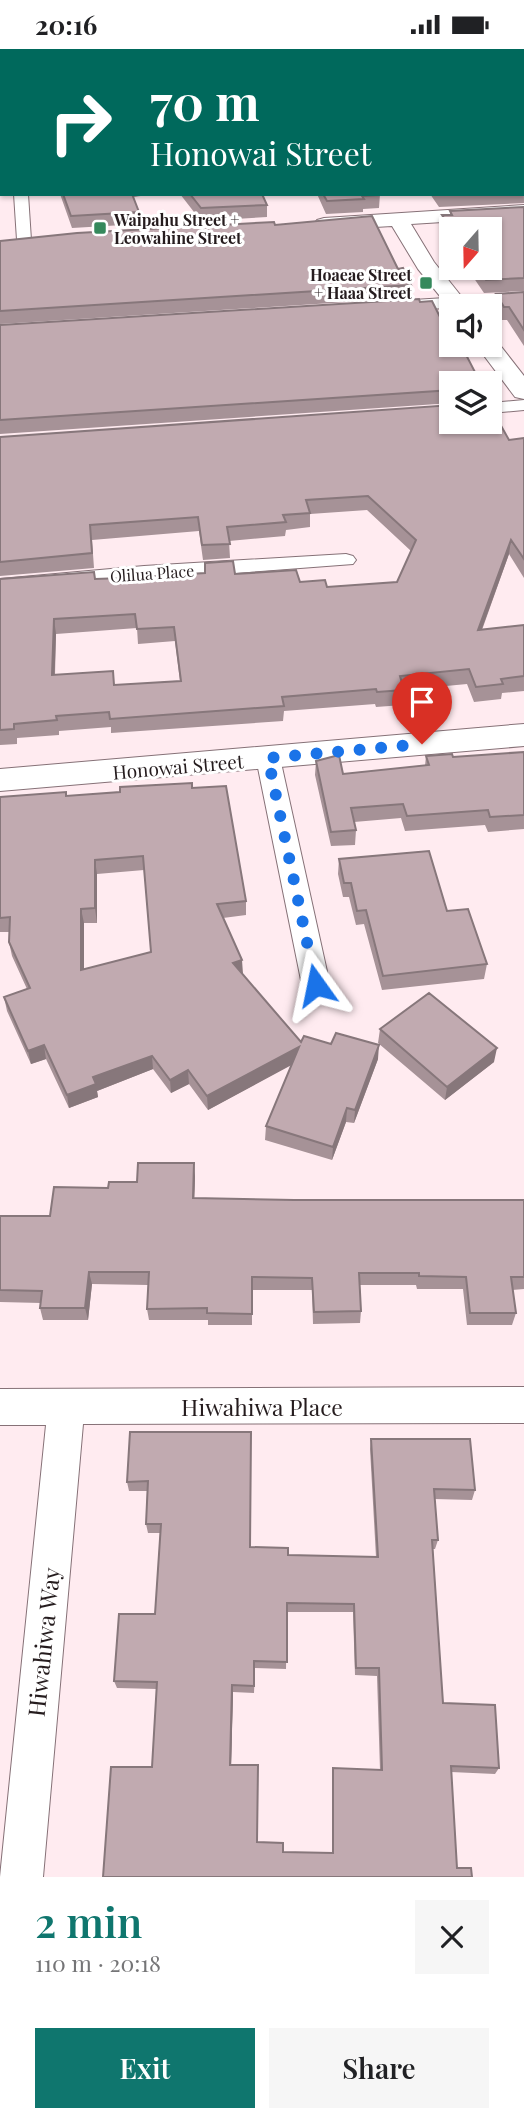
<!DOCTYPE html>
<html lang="en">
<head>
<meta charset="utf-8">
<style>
  body { margin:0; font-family:"Playfair Display",serif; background:#f6f6f6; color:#202124; height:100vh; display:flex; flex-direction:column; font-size:26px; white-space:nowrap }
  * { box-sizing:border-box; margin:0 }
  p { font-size:23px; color:#757577 }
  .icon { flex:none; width:38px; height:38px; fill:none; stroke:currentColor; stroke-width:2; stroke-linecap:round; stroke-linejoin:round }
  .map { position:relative; height:1828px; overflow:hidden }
  .details { display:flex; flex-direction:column; background:#fff; flex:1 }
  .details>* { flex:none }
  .guide { position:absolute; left:0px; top:0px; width:525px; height:147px; box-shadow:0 2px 5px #0004; background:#00695c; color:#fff; overflow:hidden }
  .needle { width:46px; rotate:200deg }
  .tools { position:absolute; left:439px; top:168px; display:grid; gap:14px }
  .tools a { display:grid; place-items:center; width:63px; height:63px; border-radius:0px; background:#fff; box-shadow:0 2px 5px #0004; font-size:35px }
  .pin { position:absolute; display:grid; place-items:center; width:60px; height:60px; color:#fff; margin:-72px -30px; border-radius:50% 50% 50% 0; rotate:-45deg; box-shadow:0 0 7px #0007 }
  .pin .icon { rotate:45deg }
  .me { position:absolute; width:77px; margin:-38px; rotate:348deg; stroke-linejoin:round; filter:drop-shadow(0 0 5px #0008) }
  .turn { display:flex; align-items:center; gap:24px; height:147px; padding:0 35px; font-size:32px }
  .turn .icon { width:91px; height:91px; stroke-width:2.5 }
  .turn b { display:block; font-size:49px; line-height:60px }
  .round { display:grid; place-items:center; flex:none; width:74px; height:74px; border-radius:0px; background:#f6f6f6 }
  .head { display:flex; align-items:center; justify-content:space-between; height:119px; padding:0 35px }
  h1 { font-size:42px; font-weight:600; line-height:52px; color:#0f766e }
  .cta { display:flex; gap:14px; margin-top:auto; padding:14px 35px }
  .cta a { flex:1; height:80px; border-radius:0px; background:#0f766e; color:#fff; font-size:28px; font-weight:600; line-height:80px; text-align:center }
  .cta a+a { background:#f6f6f6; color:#202124 }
  .status { display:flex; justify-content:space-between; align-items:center; height:49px; padding:0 35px; background:#fff; direction:ltr }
  .status svg { height:19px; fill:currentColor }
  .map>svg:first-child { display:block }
</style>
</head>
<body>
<div class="status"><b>20:16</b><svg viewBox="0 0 49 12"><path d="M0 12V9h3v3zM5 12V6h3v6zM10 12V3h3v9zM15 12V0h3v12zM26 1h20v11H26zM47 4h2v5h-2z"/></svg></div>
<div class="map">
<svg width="524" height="1828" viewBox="0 0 524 1828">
  <rect width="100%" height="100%" fill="#ffebf0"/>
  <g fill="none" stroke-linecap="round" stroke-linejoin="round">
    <defs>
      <path id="street" d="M0,60L2,61V73L0,72Z
        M14,145H28L31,191L29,194L24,195L17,191Z
        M524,244V254L397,262L389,257L397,252Z
        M524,351V361L490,364V354Z
        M346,505L353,507L356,511L353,515L0,542V530L144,517Z
        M268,701L277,703L280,709L330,936L326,944L316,947L306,944L302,936L256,709L259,703Z
        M524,1338V1374L83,1375L43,1828H0L46,1376H0V1340Z"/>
      <path id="secondary" d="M524,156V168L411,175L434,213L469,257H452V262L418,220L392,177L324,181L317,179L314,175L317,171L324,169Z
        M490,290L496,291L524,327V350L515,348L476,296H490Z
        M524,675V697L0,742V720Z"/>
    </defs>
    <use href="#street" stroke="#867177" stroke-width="2"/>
    <use href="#secondary" stroke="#867177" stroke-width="2"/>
    <use href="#street" fill="#fff" fill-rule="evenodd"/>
    <use href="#secondary" fill="#fff" fill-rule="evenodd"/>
  </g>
  <path fill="#a69297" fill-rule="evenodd" d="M523,4L524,154L439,158L430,145H523Z
    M60,145H156L133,148L139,163L140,175L72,179Z
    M180,145H262L267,156V168L201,172Z
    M317,145H380L379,159L363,160V163L326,165Z
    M524,158V242L484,244L467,219H490L452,180V195L441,179L442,166H450V162Z
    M275,176L398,220L411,236L410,249L0,275V192Z
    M524,243V297L507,271H502L494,259L496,245Z
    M420,253L444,276L476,325L475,330L452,334V354L0,385V276Z
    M0,388L509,391L524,389V529L509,505L482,581L524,576V642L502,644L501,650L474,653L467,635L404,641L403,656L376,658L375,655L284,662L283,672L111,684V678L59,682V686L17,689V695L0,696V530H95L235,525L300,533L327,538L397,533L411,502L367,461L310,465V478L286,481L285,487L229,492L230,509L203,511L199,482L92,491L94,519L0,527ZM137,579L138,595L175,592L180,632L115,636L55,626L56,585Z
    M524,703V780L488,783L485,776L405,782L401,769L354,773L356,781L355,796L331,797L315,726L316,712L343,725L425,717L426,707L453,708Z
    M192,739L246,852V866L223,869L242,925L301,993L378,1010L354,1074L346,1073L332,1111L265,1091L266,1077L292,1015L208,1061L189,1035L171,1044L153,1020L97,1042L98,1048L69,1059L46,1010L31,1015L7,962L4,948L27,940L12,907L9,893V883H0V748L66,747ZM144,821L151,903L84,920V874H97V825Z
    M339,810L447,862L487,915L484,930L382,941L364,875L356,876L349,848H343L338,825Z
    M380,980L494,1013L445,1051L378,994Z
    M195,1127L194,1149L294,1151H524V1240L512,1241L516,1264L512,1276H467L463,1240H417L416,1236H360L361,1262L360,1274L313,1275L312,1241H252V1276H208V1271H149L147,1260L148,1236L92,1235L88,1271H43L40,1259L41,1254L0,1253V1167H50L108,1139L137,1133Z
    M130,1383L250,1498L288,1506L376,1508L370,1400L371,1390L475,1441L472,1451L434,1450L438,1491L435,1500H433L443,1654L499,1719L495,1725L451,1723L457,1819L103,1828L152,1718L157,1640L117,1639L114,1632L155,1565L160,1484H148L146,1475L147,1442H129L127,1433ZM287,1563H353L355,1626L377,1627L380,1721L333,1719L332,1724V1804L283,1803L257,1793L231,1716L233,1643L254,1644L255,1619L286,1620Z"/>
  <path fill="#87777b" d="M129,145H156L129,148Z
    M511,491L509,505L476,596L478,581Z
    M54,570L56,585L54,641L52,626Z
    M95,811L97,825V874L95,859Z
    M81,860L84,874V935L81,921Z
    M242,911L243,925L233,914Z
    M44,996L46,1010L31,1015L28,1002Z
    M379,996L378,1010L354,1074L355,1061Z
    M299,998V1012L208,1061L207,1047Z
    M497,999L494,1013L445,1051L447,1038Z
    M152,1007L153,1020L97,1042L98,1048L69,1059L67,1046L93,1028Z
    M188,1021L189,1035L171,1044L170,1031Z
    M347,1059L346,1073L332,1111L333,1098Z
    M194,1114L195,1127L194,1162L193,1149Z
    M89,1223L92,1235L88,1271L85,1259Z
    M232,1636L233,1643L231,1721L230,1716Z"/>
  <path fill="#c1aab0" stroke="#87777b" stroke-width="2" fill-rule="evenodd" d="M2,0H503L511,2H3Z
    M523,4H524L523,142Z
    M63,145H132L139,163L71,167Z
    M190,145H262L267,156L201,159Z
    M323,145H380V146L362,147L364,150L327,152Z
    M524,158V229L486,231L477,219H490V180H452L442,166H452L450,162Z
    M372,167L398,220L403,219L411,236L0,262V192L77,184L274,173L275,176Z
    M524,243V281L509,258H504L496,245Z
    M419,250L420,253L432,252L444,276H452V296H461L476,325L472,326L477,334H452V341L0,371V276Z
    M452,356V373H490V357L509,391L524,389V510L511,491L478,581L524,576V627L501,630L503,635L476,638L469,620L400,627L404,641L377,643L376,640L282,648L284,657L110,670L109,663L56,667L57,671L14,675V680L0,681V530L94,523L95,530L123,529L205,524V514L233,512L235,525L296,521L300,533L325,531L327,538L397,533L416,491L368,447L306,451L310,464L283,466L286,473L227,478L230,495L202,496L198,468L90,476L92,504L0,513V388ZM135,565L137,580L174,578L181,632L114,636L113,622L52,626L54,570Z
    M524,703V766L490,768L488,761L407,767L403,755L351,759L356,781L331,783L316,712L339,706L343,725L429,716L426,707L452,705L453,708Z
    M192,734V739L226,737L246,852L217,855L242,911L233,914L301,993L304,987L331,995L336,984L379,996L355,1061L347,1059L333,1098L266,1077L299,998L207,1047L188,1021L170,1031L152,1007L93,1028L96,1035L67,1046L44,996L28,1002L4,948L30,939L9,893L10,868L0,869V748L66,743V747L120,743V738ZM143,807L151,903L81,921V860L95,859V811Z
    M429,802L447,862L468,860L487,915L383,927L366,861L357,862L351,834H344L339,810Z
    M429,944L497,999L447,1038L380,980Z
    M138,1114H194L193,1149L294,1151H524V1228H511L516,1264H470L466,1228L419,1227V1224H359L361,1262L314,1263L312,1229L252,1228V1265L207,1264V1259L147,1260L149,1223H89L85,1259H40L42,1242L0,1241V1167H50L54,1138L108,1139L109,1133H137Z
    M130,1383H251L250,1498L288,1499V1506L378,1508L371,1390H470L475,1441L434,1440L438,1491H432L443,1654L495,1656L499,1719L451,1717L457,1819H471L472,1828H103L111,1718H152L157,1633L114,1632L119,1565H155L161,1475H146L148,1432L127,1433ZM287,1554L354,1555L356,1619H379L382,1721L333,1719V1804L283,1803V1794L257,1793L258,1716H230L232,1636L254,1637V1612L287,1613Z"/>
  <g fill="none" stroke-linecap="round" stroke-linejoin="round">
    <path stroke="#1a73e8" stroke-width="12" stroke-dasharray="0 21.6" d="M316,936L268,709L422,695"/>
  </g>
  <g fill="#35895c" stroke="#fff" stroke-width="2.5">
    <rect x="93" y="172" width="14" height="14" rx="3.5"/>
    <rect x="419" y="227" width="14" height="14" rx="3.5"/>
  </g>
  <g text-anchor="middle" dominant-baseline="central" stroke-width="6" stroke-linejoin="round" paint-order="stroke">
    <g font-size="16" font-weight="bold" fill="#251c1e" stroke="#fff" text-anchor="start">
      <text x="114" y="170">Waipahu Street +<tspan x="114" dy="18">Leowahine Street</tspan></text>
      <text x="412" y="225" text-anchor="end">Hoaeae Street<tspan x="412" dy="18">+ Haaa Street</tspan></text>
    </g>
    <g font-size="16" fill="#251c1e" stroke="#fff">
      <text transform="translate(152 524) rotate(-4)">Olilua Place</text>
    </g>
    <g font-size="19" fill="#251c1e" stroke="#fff">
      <text transform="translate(178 717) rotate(-5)">Honowai Street</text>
    </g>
    <g font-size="23" fill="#251c1e" stroke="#fff">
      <text x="262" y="1357">Hiwahiwa Place</text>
      <text transform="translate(43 1593) rotate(-84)">Hiwahiwa Way</text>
    </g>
  </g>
</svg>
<div class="tools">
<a><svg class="needle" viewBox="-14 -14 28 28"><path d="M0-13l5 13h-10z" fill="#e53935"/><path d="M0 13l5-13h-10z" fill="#757577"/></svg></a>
<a><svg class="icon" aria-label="sound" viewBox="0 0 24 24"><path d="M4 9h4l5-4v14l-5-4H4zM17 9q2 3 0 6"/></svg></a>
<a><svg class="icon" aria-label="layers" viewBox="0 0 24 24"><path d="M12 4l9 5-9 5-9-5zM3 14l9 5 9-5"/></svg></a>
</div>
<div class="pin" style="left:422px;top:695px;background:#d93025"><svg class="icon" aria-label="arrive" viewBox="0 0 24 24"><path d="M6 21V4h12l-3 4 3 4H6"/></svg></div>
<svg class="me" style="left:316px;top:936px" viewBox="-20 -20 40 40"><path d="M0-17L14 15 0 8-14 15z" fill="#1a73e8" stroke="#fff" stroke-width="4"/></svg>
<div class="guide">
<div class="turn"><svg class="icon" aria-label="right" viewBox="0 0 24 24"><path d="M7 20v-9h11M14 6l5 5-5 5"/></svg><div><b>70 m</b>Honowai Street</div></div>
</div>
</div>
<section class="details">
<div class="head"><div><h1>2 min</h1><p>110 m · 20:18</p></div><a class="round"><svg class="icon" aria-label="close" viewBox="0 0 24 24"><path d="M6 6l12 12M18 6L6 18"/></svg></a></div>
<div class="cta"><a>Exit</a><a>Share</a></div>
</section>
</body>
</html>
